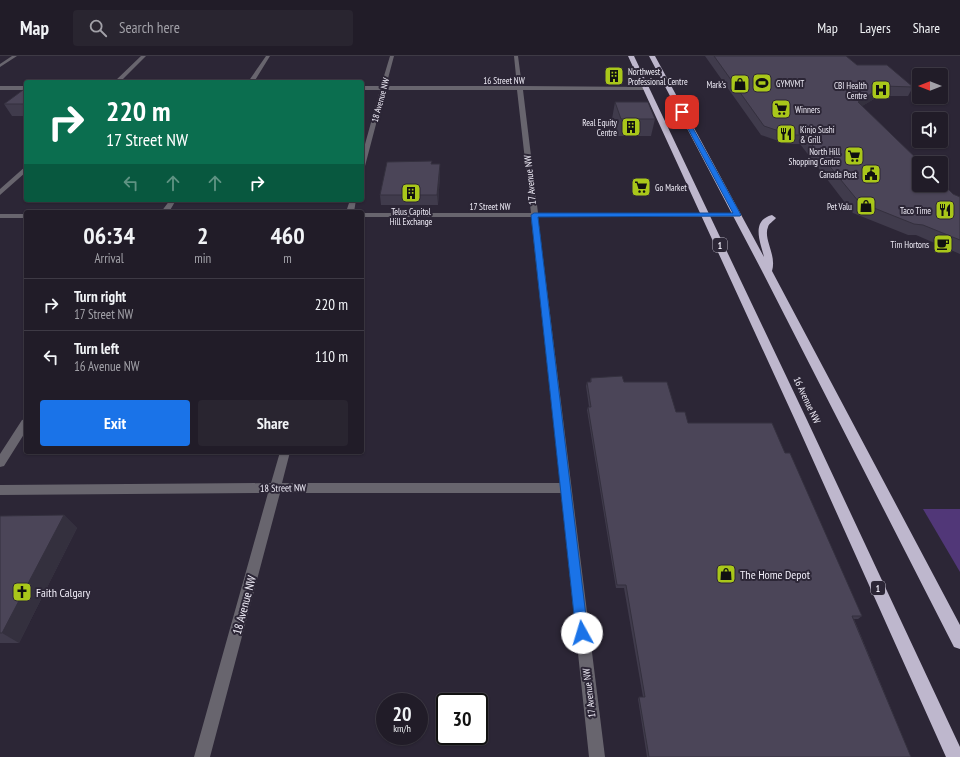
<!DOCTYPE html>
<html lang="en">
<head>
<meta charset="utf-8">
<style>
  body { margin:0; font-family:"PT Sans Narrow",sans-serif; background:#292530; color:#f1f3f6; height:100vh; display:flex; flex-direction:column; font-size:15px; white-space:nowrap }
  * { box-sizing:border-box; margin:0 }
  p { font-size:13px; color:#a2a1a8 }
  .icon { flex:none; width:22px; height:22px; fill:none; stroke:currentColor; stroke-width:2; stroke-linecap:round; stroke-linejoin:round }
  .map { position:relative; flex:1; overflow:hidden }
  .panel { position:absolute; left:24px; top:154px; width:340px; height:244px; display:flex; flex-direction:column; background:#211c28; border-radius:4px; box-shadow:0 1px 3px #0004,0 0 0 1px #3e3a45 }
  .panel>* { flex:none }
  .hud { position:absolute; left:24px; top:24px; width:340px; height:122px; border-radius:4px; box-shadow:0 1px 3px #0004,0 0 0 1px #3e3a45; background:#0b6e4f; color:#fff; overflow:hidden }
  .needle { width:26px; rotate:270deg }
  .fabs { position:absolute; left:912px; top:12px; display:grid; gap:8px }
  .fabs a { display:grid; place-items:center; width:36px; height:36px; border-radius:4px; background:#211c28; box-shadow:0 1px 3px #0004,0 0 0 1px #3e3a45; font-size:20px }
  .speed { position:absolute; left:376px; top:637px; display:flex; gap:8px; font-size:20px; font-weight:700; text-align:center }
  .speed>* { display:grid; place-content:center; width:52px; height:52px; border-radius:50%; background:#211c28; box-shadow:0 1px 3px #0004,0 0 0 1px #3e3a45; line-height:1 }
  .speed small { font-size:10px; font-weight:400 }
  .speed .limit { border:2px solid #111; border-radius:6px; background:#fff; color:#111 }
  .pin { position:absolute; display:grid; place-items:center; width:34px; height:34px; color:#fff; margin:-17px; border-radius:8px; box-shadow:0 2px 6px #0006 }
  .me { position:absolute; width:44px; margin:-22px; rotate:354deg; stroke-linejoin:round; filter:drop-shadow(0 0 3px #0008) }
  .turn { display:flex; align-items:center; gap:14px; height:84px; padding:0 16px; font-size:18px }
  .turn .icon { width:52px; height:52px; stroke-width:2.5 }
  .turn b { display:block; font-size:28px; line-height:34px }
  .lanes { display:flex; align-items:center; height:38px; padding:0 16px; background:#0003; justify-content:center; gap:20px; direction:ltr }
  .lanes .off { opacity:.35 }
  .eta { display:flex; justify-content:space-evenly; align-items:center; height:68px; text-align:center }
  .eta b { font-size:24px; font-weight:700; line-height:28px }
  .action { display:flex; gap:8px; margin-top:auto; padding:8px 16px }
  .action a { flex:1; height:46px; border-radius:4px; background:#1a73e8; color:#fff; font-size:16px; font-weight:700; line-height:46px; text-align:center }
  .action a+a { background:#292530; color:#f1f3f6 }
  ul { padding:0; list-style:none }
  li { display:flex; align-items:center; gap:12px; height:52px; padding:0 16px; border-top:1px solid #3e3a45 }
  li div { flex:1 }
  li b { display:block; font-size:15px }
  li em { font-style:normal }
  header { display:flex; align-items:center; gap:24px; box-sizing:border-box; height:56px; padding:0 20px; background:#211c28; border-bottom:1px solid #3e3a45 }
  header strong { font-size:19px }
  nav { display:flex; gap:22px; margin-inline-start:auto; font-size:14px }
  .search { width:280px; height:36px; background:#292530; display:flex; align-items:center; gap:10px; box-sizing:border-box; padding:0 14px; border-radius:4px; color:#a2a1a8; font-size:15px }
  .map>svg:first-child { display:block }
</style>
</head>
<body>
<header>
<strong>Map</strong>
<div class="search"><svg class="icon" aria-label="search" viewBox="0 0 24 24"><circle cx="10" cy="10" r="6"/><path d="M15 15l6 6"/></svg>Search here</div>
<nav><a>Map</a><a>Layers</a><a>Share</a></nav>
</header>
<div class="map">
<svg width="960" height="701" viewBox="0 0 960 701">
  <rect width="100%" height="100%" fill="#2c2636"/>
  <path fill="#513778" d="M923,453H960V516Z"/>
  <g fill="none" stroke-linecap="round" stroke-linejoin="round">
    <path fill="#68656e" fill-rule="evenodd" d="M12,0H17L0,11V8Z
      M141,0H146L120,26H114Z
      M266,0H270L254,26H248Z
      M390,0H394L386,30H517L514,0H518L522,30L649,31V33L647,34H523L538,157H737L741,159L737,161H538L605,701H589L561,437H280L210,701H194L268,437L0,439V429L271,427L280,396H290L282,427H560L531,161H362V157H531L517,34H385L365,110L362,112V99L380,34H362V30H381Z
      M0,30H26V34H0Z
      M26,110V116L0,139V133Z
      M170,144H176L169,156H161Z
      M350,144H356L354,156H346Z
      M0,158H26V162H0Z
      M26,363V375L4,410L0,411V398L22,364Z"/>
    <path fill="#beb7cd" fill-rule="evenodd" d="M628,0H634L807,364L960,691V701H946L795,364Z
      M649,0H655L764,201C761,187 750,165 772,159L776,162C774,165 769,167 768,171C763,183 777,199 772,215L960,569V593L954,591L762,215Z"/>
  </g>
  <path fill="#403b4c" d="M705,0H846L857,9L913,31L908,40H879L862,50L953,138L960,141V198L916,179H908L853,157L800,88H787L761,79Z
    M26,34V60H12L4,48Z
    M615,46L655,63L651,80H618L612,63Z
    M432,108H440V118L438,149H381L380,139Z
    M591,322L624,326L676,356L688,367L785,397L862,560L858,563H854L911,701H647L638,643L639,641H643L624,532H616L587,354L588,351H589L586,330L587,326H590Z
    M64,459L77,472L19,587H0V460Z"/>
  <path fill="#34303e" d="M883,30L879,40L854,55L858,46Z
    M440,108V118L438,149L437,139Z
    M64,459L77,472L19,587L2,577Z"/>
  <path fill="#4b4558" stroke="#34303e" d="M714,0H846L857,9H887L913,31L883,30L858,46L921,107H919V129H941V126L953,138L960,141V184L923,169L914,168L859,146L804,79H791L764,70Z
    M23,34H26V48H4Z
    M615,46H648L655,63H621Z
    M432,105L431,108H440L437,139H380L387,106Z
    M622,320L624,326H667L676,356H685L688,367H772L785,397H790L862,560H852L911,701H649L639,641H645L626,529H617L588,351H591L587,326H591V322Z
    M64,459L2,577H0V460Z"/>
  <path fill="#1a73e8" stroke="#114b97" d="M682,54L684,56L741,159L740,160L538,161L588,577L587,581L582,583L578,581L576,577L531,159L534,157H733L679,56Z"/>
  <defs>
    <symbol id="building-square" viewBox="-11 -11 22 22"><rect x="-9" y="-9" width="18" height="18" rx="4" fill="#a9c71a" stroke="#2c2636"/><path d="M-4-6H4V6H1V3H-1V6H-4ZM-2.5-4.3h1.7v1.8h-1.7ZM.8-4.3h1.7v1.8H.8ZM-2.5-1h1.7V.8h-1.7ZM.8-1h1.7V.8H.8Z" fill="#111"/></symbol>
    <symbol id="stadium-square" viewBox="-11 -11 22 22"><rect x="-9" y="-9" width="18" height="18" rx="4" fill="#a9c71a" stroke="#2c2636"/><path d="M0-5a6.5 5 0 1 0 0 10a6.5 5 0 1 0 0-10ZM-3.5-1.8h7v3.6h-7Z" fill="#111"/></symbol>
    <symbol id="shop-square" viewBox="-11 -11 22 22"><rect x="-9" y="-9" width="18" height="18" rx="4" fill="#a9c71a" stroke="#2c2636"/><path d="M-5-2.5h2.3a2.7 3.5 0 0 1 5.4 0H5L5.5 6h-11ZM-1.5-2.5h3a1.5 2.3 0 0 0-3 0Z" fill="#111"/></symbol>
    <symbol id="hospital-square" viewBox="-11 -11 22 22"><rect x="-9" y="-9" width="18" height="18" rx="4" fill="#a9c71a" stroke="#2c2636"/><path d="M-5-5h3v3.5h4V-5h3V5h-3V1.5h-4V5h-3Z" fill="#111"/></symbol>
    <symbol id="supermarket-square" viewBox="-11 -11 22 22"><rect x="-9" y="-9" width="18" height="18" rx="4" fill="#a9c71a" stroke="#2c2636"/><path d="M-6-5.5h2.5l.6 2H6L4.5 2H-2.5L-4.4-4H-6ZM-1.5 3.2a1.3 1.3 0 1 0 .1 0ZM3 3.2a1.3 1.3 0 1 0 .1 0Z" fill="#111"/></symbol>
    <symbol id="restaurant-square" viewBox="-11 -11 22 22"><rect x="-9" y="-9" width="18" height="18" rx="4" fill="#a9c71a" stroke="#2c2636"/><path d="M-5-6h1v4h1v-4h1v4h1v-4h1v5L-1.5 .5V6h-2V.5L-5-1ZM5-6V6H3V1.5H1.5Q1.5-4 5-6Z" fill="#111"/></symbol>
    <symbol id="civic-square" viewBox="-11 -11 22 22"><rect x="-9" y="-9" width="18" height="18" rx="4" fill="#a9c71a" stroke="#2c2636"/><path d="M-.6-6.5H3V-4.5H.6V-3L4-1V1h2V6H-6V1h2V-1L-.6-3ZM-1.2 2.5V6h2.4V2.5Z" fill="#111"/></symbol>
    <symbol id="cafe-square" viewBox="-11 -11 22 22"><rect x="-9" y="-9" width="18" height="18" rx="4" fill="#a9c71a" stroke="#2c2636"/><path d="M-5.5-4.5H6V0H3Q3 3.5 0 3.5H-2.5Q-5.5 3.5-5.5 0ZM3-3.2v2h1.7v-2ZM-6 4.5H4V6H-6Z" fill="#111"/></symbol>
    <symbol id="church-square" viewBox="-11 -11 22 22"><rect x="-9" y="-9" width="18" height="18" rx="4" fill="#a9c71a" stroke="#2c2636"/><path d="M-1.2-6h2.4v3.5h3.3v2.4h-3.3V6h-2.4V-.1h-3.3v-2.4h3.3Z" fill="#111"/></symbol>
  </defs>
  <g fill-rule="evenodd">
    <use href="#building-square" x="603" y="9" width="22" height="22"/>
    <use href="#stadium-square" x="751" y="16" width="22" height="22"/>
    <use href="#shop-square" x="729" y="17" width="22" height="22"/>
    <use href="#hospital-square" x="870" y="23" width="22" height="22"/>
    <use href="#supermarket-square" x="770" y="42" width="22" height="22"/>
    <use href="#building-square" x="620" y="60" width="22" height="22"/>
    <use href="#restaurant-square" x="775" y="67" width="22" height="22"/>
    <use href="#supermarket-square" x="843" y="89" width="22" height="22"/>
    <use href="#civic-square" x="860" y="107" width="22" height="22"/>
    <use href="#supermarket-square" x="630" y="120" width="22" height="22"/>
    <use href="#building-square" x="400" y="126" width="22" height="22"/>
    <use href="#shop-square" x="855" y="139" width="22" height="22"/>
    <use href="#restaurant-square" x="934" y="143" width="22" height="22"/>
    <use href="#cafe-square" x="932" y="177" width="22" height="22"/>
    <use href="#shop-square" x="715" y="507" width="22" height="22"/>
    <use href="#church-square" x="11" y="525" width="22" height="22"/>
  </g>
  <g text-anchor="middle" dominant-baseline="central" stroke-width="4" stroke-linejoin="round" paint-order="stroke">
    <g font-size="9" fill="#f0edf8" stroke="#2c2636" text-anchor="end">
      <text x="628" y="15" text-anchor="start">Northwest<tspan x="628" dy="10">Professional Centre</tspan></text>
      <text x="776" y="27" text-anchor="start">GYMVMT</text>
      <text x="726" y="28">Mark's</text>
      <text x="867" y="29">CBI Health<tspan x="867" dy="10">Centre</tspan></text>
      <text x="795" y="53" text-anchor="start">Winners</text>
      <text x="617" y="66">Real Equity<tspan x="617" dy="10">Centre</tspan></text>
      <text x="800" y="73" text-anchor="start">Kinjo Sushi<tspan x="800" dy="10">&amp; Grill</tspan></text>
      <text x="840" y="95">North Hill<tspan x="840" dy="10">Shopping Centre</tspan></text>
      <text x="857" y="118">Canada Post</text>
      <text x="655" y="131" text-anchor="start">Go Market</text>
      <text x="852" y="150">Pet Valu</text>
      <text x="931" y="154">Taco Time</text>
      <text x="411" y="155" text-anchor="middle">Telus Capitol<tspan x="411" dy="10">Hill Exchange</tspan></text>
      <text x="929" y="188">Tim Hortons</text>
    </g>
    <g font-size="9" fill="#f0edf8" stroke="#2c2636">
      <text x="504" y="24">16 Street NW</text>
      <text transform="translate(380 44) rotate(-75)">18 Avenue NW</text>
      <text x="490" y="150">17 Street NW</text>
    </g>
    <g fill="#2c2636" stroke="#b5b1be" stroke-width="1">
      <rect x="713" y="182" width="14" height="14" rx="3"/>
      <rect x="871" y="525" width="14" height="14" rx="3"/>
    </g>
    <g font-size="9" font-weight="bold" fill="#f0edf8">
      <text x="720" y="189">1</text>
      <text x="878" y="532">1</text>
    </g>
    <g font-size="10" fill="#f0edf8" stroke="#2c2636">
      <text transform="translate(530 124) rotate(-96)">17 Avenue NW</text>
      <text transform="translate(807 344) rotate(65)">16 Avenue NW</text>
      <text transform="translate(283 432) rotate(-1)">18 Street NW</text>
      <text transform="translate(589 637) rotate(-97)">17 Avenue NW</text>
    </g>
    <g font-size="12" fill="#f0edf8" stroke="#2c2636" text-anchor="start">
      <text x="740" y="518">The Home Depot</text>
      <text x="36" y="536">Faith Calgary</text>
    </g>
    <g font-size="12" fill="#f0edf8" stroke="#2c2636">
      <text transform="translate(244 549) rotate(-75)">18 Avenue NW</text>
    </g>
  </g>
</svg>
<div class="fabs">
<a><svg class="needle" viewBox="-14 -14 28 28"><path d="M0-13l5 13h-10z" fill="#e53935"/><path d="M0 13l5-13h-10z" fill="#a2a1a8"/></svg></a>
<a><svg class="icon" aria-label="sound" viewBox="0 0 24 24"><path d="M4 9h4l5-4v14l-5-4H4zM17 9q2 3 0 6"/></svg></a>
<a><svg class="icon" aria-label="search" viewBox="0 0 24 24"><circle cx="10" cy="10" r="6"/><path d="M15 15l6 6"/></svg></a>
</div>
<div class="speed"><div>20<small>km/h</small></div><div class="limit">30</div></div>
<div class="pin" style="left:682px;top:56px;background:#d93025"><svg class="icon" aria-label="arrive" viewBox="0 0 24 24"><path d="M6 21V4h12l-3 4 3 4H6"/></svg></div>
<svg class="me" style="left:582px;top:577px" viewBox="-20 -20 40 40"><circle r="19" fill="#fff"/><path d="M0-13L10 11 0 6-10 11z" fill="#1a73e8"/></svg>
<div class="hud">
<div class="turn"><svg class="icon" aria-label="right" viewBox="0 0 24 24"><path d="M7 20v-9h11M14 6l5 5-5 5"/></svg><div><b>220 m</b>17 Street NW</div></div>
<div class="lanes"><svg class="icon off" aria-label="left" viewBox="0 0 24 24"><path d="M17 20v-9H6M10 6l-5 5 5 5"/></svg><svg class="icon off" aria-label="ahead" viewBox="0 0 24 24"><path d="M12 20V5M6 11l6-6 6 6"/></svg><svg class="icon off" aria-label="ahead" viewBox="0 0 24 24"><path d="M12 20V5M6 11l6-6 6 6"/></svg><svg class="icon" aria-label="right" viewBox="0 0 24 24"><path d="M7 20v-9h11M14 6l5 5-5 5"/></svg></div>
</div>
<section class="panel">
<div class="eta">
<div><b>06:34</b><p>Arrival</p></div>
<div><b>2</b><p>min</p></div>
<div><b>460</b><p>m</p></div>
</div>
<ul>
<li><svg class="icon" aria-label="right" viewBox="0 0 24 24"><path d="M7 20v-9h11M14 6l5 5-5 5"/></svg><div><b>Turn right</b><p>17 Street NW</p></div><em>220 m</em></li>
<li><svg class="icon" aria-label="left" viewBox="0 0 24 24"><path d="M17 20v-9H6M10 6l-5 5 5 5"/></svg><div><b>Turn left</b><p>16 Avenue NW</p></div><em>110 m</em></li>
</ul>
<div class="action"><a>Exit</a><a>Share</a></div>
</section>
</div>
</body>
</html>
